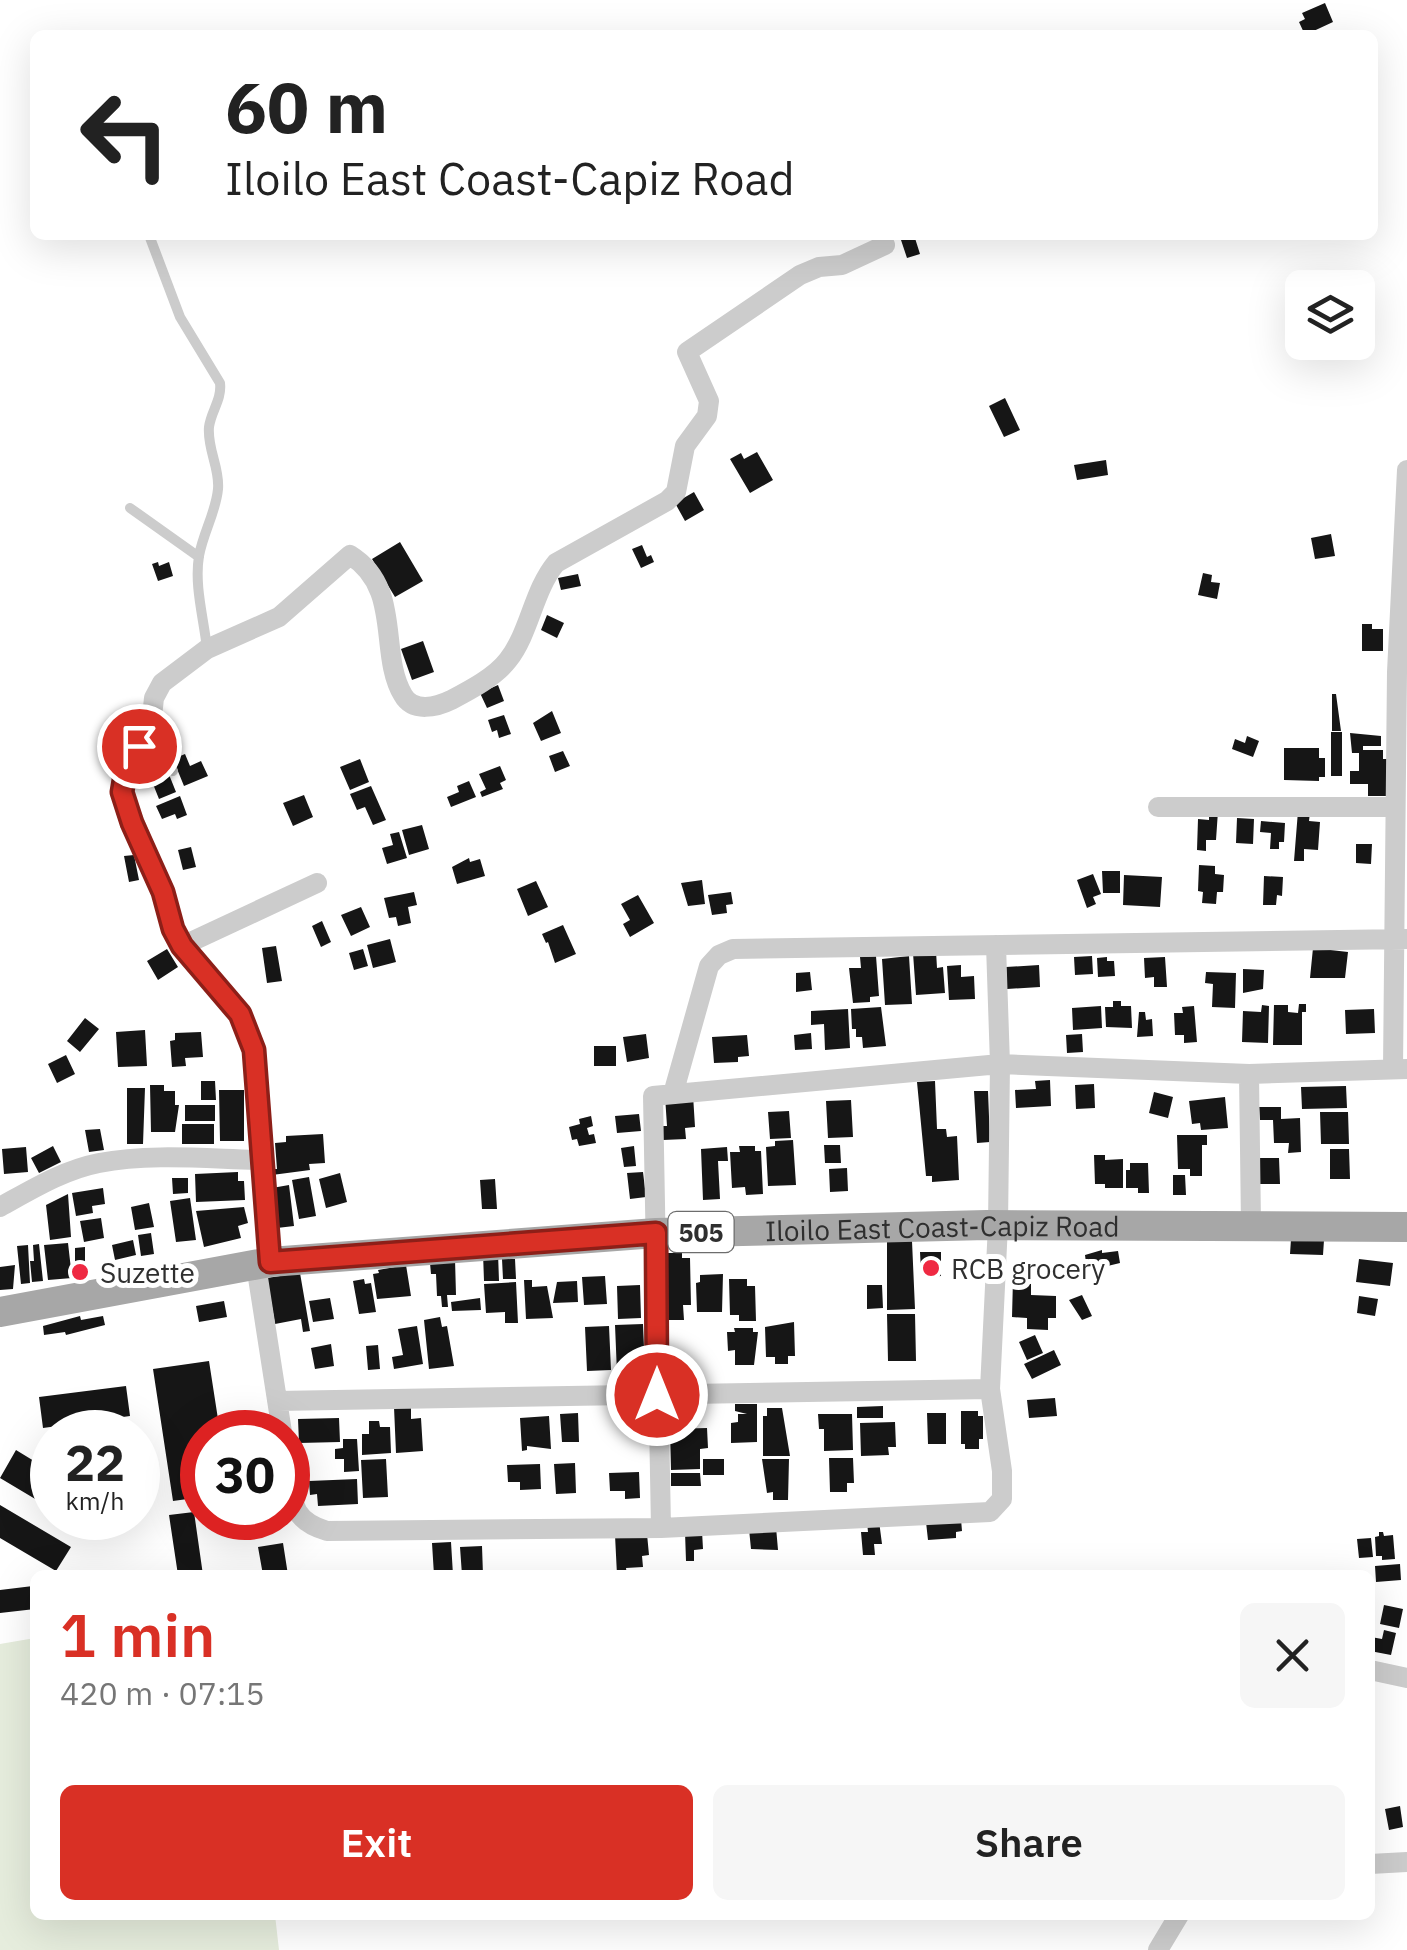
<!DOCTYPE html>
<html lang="en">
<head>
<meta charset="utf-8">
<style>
  body { margin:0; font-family:"IBM Plex Sans",sans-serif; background:#f6f6f6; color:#222; height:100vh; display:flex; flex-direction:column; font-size:38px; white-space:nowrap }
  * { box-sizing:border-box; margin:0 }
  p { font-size:32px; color:#767676 }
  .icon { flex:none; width:55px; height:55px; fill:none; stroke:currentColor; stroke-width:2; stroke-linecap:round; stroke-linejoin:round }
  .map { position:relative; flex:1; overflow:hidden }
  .side { position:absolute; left:30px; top:1570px; width:1345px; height:350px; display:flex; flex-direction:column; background:#fff; border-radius:15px; box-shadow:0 10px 40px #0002 }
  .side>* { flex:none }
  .hud { position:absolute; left:30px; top:30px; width:1348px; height:210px; border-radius:15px; box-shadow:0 10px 40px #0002; background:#fff; color:#222; overflow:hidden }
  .tools { position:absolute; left:1285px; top:270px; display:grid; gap:20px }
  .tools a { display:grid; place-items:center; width:90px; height:90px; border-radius:15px; background:#fff; box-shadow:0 10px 40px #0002; font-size:50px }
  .speed { position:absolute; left:30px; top:1410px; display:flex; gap:20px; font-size:50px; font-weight:700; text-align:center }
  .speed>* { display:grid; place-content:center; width:130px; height:130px; border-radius:50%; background:#fff; box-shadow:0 10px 40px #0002; line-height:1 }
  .speed small { font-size:25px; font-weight:400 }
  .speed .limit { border:15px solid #d22; background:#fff; color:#111 }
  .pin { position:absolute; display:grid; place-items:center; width:85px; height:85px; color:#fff; margin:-42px; border:5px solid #fff; border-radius:50%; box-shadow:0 2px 10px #0007 }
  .me { position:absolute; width:110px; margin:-55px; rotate:0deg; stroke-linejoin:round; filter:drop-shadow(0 0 8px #0008) }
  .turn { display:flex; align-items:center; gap:35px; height:210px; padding:0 30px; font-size:45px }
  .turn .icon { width:130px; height:130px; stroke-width:2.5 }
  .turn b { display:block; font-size:70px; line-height:85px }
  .round { display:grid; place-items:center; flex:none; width:105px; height:105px; border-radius:15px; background:#f6f6f6 }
  .headline { display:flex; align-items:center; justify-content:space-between; height:170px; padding:0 30px }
  h1 { font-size:60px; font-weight:600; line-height:75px; color:#d93025 }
  .action { display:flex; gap:20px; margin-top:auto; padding:20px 30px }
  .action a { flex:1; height:115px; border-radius:15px; background:#d93025; color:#fff; font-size:40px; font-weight:600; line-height:115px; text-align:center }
  .action a+a { background:#f6f6f6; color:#222 }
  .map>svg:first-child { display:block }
</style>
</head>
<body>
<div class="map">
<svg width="1407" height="1950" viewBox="0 0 1407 1950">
  <rect width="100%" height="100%" fill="#fff"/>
  <path fill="#e6eddd" d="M35,1638V1915H275L279,1950H0V1644Z"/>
  <path fill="#161616" d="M1325,3L1333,22L1305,35L1299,22L1305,19L1302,13Z
    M914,235L920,254L907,258L901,240Z
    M1005,398L1020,430L1004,437L989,406Z
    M757,452L773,480L750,493L730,459L741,453L744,459Z
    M1106,460L1108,475L1077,480L1074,465Z
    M694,492L704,510L685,521L675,503Z
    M1331,534L1335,556L1315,559L1311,538Z
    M400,542L423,581L395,597L372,559Z
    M642,545L647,557L651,555L654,562L641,568L632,549Z
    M158,562L159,566L169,562L173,576L158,581L152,564Z
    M1203,573L1212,575L1211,582L1220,583L1217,599L1198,595Z
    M578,574L581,586L561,590L558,578Z
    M547,615L564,623L557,638L541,630Z
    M1362,624H1372V629H1383V651H1362Z
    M423,641L434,672L412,680L401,649Z
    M498,685L504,701L487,708L480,693Z
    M1332,694H1336L1341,731H1332Z
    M552,711L561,733L541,741L533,723Z
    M504,715L511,734L499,738L497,730L492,732L488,720Z
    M1331,732H1342V776H1331Z
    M1350,733L1381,736V746H1363V750H1383V759H1390V791L1386,796H1368V784H1350V771H1359V753H1352Z
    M1247,736L1259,741L1253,757L1232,749L1235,739L1245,743Z
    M1284,748H1319V758H1325V777H1319V781L1284,780Z
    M563,751L570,766L555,772L549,756Z
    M185,754L190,766L201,761L208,776L184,786L173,759Z
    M360,759L369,782L350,790L340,767Z
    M500,766L506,780L500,783L503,789L482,797L480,792L486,789L479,774Z
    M166,767L176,792L159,799L149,774Z
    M469,781L476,797L451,807L447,797L459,792L457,786Z
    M371,786L386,820L373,825L365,807L357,810L350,794Z
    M304,795L313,817L293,826L283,803Z
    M180,796L187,815L177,819L175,814L162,819L156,806Z
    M1209,811H1218L1216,840H1206V851L1197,850L1198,819L1209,820Z
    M1298,811L1310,812L1309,821L1320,822L1318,850L1304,849V861H1294Z
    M1237,818L1254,819L1253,844L1236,843Z
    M1261,821L1285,823L1284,842H1279V849H1270L1271,833L1260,832Z
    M422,825L429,849L409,855L402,830Z
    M399,832L407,858L387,864L382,848L393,845L390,834Z
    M1356,844H1372L1371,864L1356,863Z
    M191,847L196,867L183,870L178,850Z
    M134,855L139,880L129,882L124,856Z
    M469,858L470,862L480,859L485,876L457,884L452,867Z
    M1199,865L1215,866V874L1224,875L1223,892H1217L1216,904L1202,903L1203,892L1198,891Z
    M1102,871H1120V893H1103Z
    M1093,874L1101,894L1093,897L1096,904L1087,908L1077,880Z
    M1124,875L1162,877L1160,907L1123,905Z
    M1264,876L1283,877L1282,896L1277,895L1276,905H1263Z
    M702,880L705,904L688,906L681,883Z
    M536,881L548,907L528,916L517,889Z
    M414,892L417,905L408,907L411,923L398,926L396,917L389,918L384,898Z
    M731,892L733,904L726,905L727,913L712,915L708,895Z
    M638,895L654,923L630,937L623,924L630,920L621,904Z
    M361,907L370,927L351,936L341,915Z
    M322,921L331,942L321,947L312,926Z
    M563,925L576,954L555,963L548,942L546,943L542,934Z
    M390,939L396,962L373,968L367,945Z
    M276,946L282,981L267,983L262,948Z
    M1313,948L1348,952L1345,978H1310Z
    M167,949L178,967L158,980L147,961Z
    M363,949L368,966L354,970L349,953Z
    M936,951L937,968L943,967L945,993L916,995L913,953Z
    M876,956L879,996L870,997V1002L853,1003L849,968H861L860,957Z
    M909,956L912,1004L885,1005L882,959Z
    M1092,956L1093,974L1075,975L1074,957Z
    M1107,957V961H1114L1115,976L1098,977L1097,958Z
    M1165,957L1167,987H1154V977L1145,978L1144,958Z
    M961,965V977L974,976L975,999L949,1000L947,966Z
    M1039,965L1040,987L1007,989L1006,967Z
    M1243,969L1264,970L1263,989L1243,993Z
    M810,972L812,990L796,992V973Z
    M1206,972L1236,973L1235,1008L1212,1007L1213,984L1205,983Z
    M1113,1001H1121V1006H1131L1132,1028L1106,1027L1105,1007H1113Z
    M1299,1004H1306V1012H1302V1045H1273L1274,1005H1288V1012L1298,1013Z
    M1262,1005L1269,1006L1268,1043L1242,1042L1243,1011L1261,1012Z
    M1101,1006L1102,1028L1073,1030L1072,1008Z
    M1194,1006L1197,1042L1184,1043V1035H1175L1174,1013H1183L1182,1007Z
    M881,1007L886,1046L863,1048L862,1037H856V1029H852L851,1009Z
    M848,1009L850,1048L825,1050L824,1024L811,1025V1011Z
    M1374,1009L1375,1033L1346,1034L1345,1010Z
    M1139,1012H1145L1146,1020L1152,1019L1153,1036L1137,1037Z
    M85,1018L99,1029L80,1052L67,1041Z
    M145,1030L147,1066L118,1067L116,1032Z
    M201,1032L203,1057L185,1058L186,1066L172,1067L170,1041L175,1040V1033Z
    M811,1033L812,1049L795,1050L794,1035Z
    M646,1034L649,1058L627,1062L623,1037Z
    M1082,1034L1083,1052L1067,1053L1066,1035Z
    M747,1035L749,1056L738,1057V1062L714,1063L712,1037Z
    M594,1046H616V1066H594Z
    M66,1055L75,1074L57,1083L48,1064Z
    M1050,1080L1051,1106L1016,1108L1015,1090L1036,1089L1035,1081Z
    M201,1081H215L216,1100H201Z
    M935,1081L937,1129H946L947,1137L957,1136L959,1180L932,1182V1176H926L917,1082Z
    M1094,1084L1095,1108L1076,1109L1075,1085Z
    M150,1085H164V1091H175V1105H179L175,1132H151Z
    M1346,1086L1347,1108L1302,1109L1301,1087Z
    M127,1088H145L143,1144H127Z
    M219,1090H244V1141H220Z
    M974,1091H988L990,1142L977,1143Z
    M1154,1092L1173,1097L1168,1118L1149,1113Z
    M693,1095L695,1127L685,1128L686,1139L663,1140V1126H667L665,1096Z
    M1225,1097L1228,1128L1201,1130L1200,1123L1192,1124L1189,1101Z
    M851,1100L853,1137L828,1138L826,1101Z
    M185,1105H215V1121H185Z
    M1259,1107H1281V1119L1300,1118L1301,1152L1288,1153L1289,1143H1274L1273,1120H1260Z
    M789,1111L791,1138L770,1139L768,1112Z
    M1320,1112H1348L1349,1144H1321Z
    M639,1114L641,1131L617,1133L615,1116Z
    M591,1116L593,1126L587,1128L589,1135L594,1134L596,1143L579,1146L577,1139L572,1140L569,1127L580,1124L579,1119Z
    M182,1124H214V1144H182Z
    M100,1129L104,1150L89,1152L85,1130Z
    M323,1134L325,1163L309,1164L310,1170L272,1175V1169H277L275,1143L286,1142V1136Z
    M1177,1135H1207V1145H1202V1176H1190V1169H1178Z
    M793,1140L796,1185L768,1186L766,1147L775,1146V1141Z
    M824,1145H840L841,1163H825Z
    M53,1146L61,1162L39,1173L31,1158Z
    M634,1146L636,1166L624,1167L621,1148Z
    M739,1146H755V1151H761L763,1194L746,1195L745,1187L732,1188L730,1152H740Z
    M26,1147L28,1172L4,1174L2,1149Z
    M727,1147L728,1161H718L720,1199L703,1200L701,1149Z
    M1330,1149H1349L1350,1179H1330Z
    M1094,1155H1105V1160L1123,1159V1188H1105V1184H1095Z
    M1255,1158H1279L1280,1184H1256Z
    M1130,1163H1148L1149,1193H1138V1188H1126V1170H1130Z
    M847,1168L848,1191L830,1192L829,1169Z
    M238,1172V1181H244L245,1200L196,1202L195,1174Z
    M643,1172L646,1197L630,1199L627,1173Z
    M340,1173L347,1202L326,1208L319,1179Z
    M1173,1175H1185L1186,1195H1173Z
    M309,1177L316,1216L299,1219L292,1180Z
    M172,1178H188V1193L173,1194Z
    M495,1179L497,1209H482L480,1180Z
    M289,1185L294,1226L277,1228L272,1188Z
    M103,1188L105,1204L92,1206L93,1213L76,1216L72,1193Z
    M68,1194L71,1237L50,1240L46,1205Z
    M190,1198L196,1240L176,1242L170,1201Z
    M149,1203L154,1227L135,1230L131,1207Z
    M244,1207L248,1223L238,1226L241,1238L204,1247L196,1211Z
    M101,1218L104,1238L84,1242L80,1221Z
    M151,1233L154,1254L141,1256L138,1235Z
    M1291,1239L1324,1240L1323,1255L1290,1254Z
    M133,1240L136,1255L115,1260L112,1245Z
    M887,1241H912L915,1309L887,1310Z
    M68,1243L72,1278L48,1280L44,1245Z
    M39,1244L43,1281L32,1282L30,1261H34L33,1245Z
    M28,1245L30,1283L21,1284L17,1246Z
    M85,1247V1274L75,1275V1248Z
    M1102,1250V1253L1118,1251L1120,1263L1087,1271L1085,1255Z
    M920,1252H941V1276L929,1277L928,1271H921Z
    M483,1253H498L499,1281H484Z
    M666,1253H682V1258H690L691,1305H683L684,1320H668Z
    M455,1259L456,1295H447L448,1307H442L441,1296H437L436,1274H431L430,1263Z
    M502,1259H515L516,1279H503Z
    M1359,1259L1393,1263L1390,1286L1356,1282Z
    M15,1265L13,1289L0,1290V1267Z
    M406,1265L411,1296L377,1299L373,1274L379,1273L378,1270Z
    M300,1273L310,1331L303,1332L301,1319L275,1324L267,1278Z
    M723,1274L722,1312H697L696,1283L700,1282V1275Z
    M605,1276L607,1304L584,1305L582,1277Z
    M364,1279L365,1284L371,1283L376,1312L359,1314L353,1281Z
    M729,1279H747V1286H755L756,1321H739V1315H730Z
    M1013,1279L1031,1280V1295L1056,1296V1318H1048V1330L1027,1329V1318L1012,1317Z
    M524,1280H532V1287L547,1286L553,1318L526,1319Z
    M577,1281L578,1302L553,1303L557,1282Z
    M516,1282L518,1323H505V1312L486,1313L484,1284Z
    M640,1285L641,1318L618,1319L617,1286Z
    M867,1285H882L883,1308L867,1309Z
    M1082,1295L1092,1316L1082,1320L1069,1300Z
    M1359,1296L1378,1299L1375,1316L1357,1313Z
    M330,1298L334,1319L313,1322L309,1301Z
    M480,1298L481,1310L452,1311L451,1302Z
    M224,1301L227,1317L199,1322L196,1306Z
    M887,1314H915L916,1361H888Z
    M80,1316L81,1320L103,1316L105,1325L66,1335L65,1332L44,1335L43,1326Z
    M440,1317L442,1327L447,1326L454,1366L429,1369L424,1320Z
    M794,1322L795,1356H788V1364H775V1357H766L765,1327Z
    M643,1324L645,1372L617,1373L615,1325Z
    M417,1326L423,1364L394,1369L392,1357L403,1355L398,1329Z
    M609,1326L611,1370L587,1371L585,1327Z
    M734,1328H753V1332H758L754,1365H735V1350L728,1351L727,1332H735Z
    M1035,1335L1043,1353L1027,1360L1019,1342Z
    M331,1344L334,1366L315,1369L311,1348Z
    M378,1345L380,1369L368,1370L366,1346Z
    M1054,1350L1061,1365L1032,1379L1024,1364Z
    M209,1361L220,1432H202V1497L173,1501L153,1369Z
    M126,1386L130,1416L43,1428L39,1397Z
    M1055,1398L1057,1416L1029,1418L1027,1400Z
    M735,1404H757V1442L731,1443V1423L738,1422V1414H747L735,1411Z
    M883,1406V1418H857V1407Z
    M394,1407H411V1419L421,1418L423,1451L396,1453Z
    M767,1408H782L790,1456H763V1416H767Z
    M961,1411H978V1416H983V1439H979V1449H965V1444H961Z
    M578,1413L579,1442H562L560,1414Z
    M927,1413H946V1444H928Z
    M818,1414H852L853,1450L824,1451V1429H819Z
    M549,1416L551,1449L527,1446V1450L522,1451L520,1418Z
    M339,1418L340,1442L299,1443L298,1419Z
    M369,1421H379L380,1427H390L391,1453L362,1455V1434H369Z
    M895,1422L896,1447H888L889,1455L861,1456L860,1423Z
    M707,1428L708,1448L700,1449V1469L671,1470L670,1429Z
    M343,1439H357L359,1471L344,1472V1459H335V1449L343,1448Z
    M16,1450L52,1472V1509L0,1478Z
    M829,1458H853L854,1483H847V1492H830Z
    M386,1459L388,1497L363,1498L361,1460Z
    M703,1459H724V1475H703Z
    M762,1459H789L788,1500H773V1492L767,1493Z
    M575,1463L576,1493L556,1494L554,1464Z
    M540,1464L541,1489L520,1490V1482H508L507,1465Z
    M639,1472L640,1498L625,1499V1491H610L609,1473Z
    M671,1473H700L701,1486H671Z
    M357,1479L358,1504L318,1506L317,1494L310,1495L309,1481Z
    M0,1505L71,1547L56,1571L0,1538Z
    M194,1512L203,1575H178L169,1515Z
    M961,1519L962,1531L956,1532V1538L928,1540L926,1522Z
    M879,1521L882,1544H874L875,1555H863L861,1532H868L867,1522Z
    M776,1527L778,1550L751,1549L749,1529Z
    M702,1531L703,1549L694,1550V1561H686L685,1532Z
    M1379,1532H1383L1384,1536L1393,1535L1395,1559L1382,1560V1556H1376L1375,1537L1379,1536Z
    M647,1534L649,1555L642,1556L643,1567L626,1568L627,1575H617L615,1535Z
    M1371,1538L1373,1557L1359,1558L1357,1539Z
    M451,1542L453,1575H434L432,1543Z
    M283,1543L288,1575H263L258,1547Z
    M482,1546L483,1575H462L460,1547Z
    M1400,1564L1401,1580L1376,1582L1375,1566Z
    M33,1586L35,1609L0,1613V1590Z
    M1384,1605L1403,1609L1399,1628L1380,1624Z
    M1384,1630L1396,1633L1391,1655L1370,1651L1371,1637L1382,1639Z
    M1400,1806L1403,1827L1389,1830L1385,1809Z"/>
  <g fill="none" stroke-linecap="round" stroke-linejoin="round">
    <path stroke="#ccc" stroke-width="10" d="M149,235L180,317L220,383C222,400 211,411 209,427C207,449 220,468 218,489C216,512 203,533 199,556C194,586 204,619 207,649
      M130,508L199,557
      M151,726L173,771"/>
    <path stroke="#ccc" stroke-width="20" d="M1158,807H1394
      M182,946L317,883
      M1393,1068L1397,672L1407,470
      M673,1094L709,966L719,955L733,949L1407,939
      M0,1207C31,1190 63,1170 99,1163C152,1153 208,1159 262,1160
      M1251,1224L1249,1074L1407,1069
      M270,1262L255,1050L240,1014L182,946L173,929L163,891L122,792L125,774L151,726L154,698L162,683L207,649L279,617L350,555C403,588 378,653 403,695C413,713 437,707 451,700C470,690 495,677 508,660C530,632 533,591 556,563L667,501L676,492L685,446L707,416L709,401L687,352L800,275L819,267L842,265L885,245
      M256,1265L282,1432
      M277,1401L990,1389
      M288,1467C293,1501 290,1520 327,1531L661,1528L990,1512L1002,1499V1471L990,1389L998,1225L1000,1064L996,945
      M661,1528L653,1096L1000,1064L1249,1074
      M1370,1670L1407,1678
      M1370,1864L1407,1862
      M1158,1950L1179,1915"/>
    <path stroke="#a7a7a7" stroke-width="30" id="s1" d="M0,1312L270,1262L656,1233L987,1225L1407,1227"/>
  </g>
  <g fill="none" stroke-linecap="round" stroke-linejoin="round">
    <defs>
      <path id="route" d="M139,746L125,774L122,792L132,823L163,892L173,929L182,946L240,1014L254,1050L270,1262L656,1233L657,1395"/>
    </defs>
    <use href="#route" stroke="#8d1f18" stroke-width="25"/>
    <use href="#route" stroke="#d93025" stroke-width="18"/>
  </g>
  <g fill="#ef2942" stroke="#fff" stroke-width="4">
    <circle cx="931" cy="1268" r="10"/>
    <circle cx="80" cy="1272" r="10"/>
  </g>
  <g text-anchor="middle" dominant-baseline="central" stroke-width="10" stroke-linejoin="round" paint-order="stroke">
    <rect fill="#fff" stroke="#6d6d6d" stroke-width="2.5" x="668.5" y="1212" width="65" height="40" rx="8"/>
    <g font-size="25" font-weight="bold" fill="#2f2f2f">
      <text x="701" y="1232">505</text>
    </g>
    <g font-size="28" fill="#2f2f2f" stroke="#fff">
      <text stroke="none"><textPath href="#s1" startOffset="948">Iloilo East Coast-Capiz Road</textPath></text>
    </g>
    <g font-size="28" fill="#2f2f2f" stroke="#fff" text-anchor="start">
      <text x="951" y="1268">RCB grocery</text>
      <text x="100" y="1272">Suzette</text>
    </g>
  </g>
</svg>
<div class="tools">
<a><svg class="icon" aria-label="layers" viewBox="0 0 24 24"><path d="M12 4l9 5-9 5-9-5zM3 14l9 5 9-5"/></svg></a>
</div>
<div class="speed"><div>22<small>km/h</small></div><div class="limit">30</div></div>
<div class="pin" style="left:139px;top:746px;background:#d93025"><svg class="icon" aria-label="arrive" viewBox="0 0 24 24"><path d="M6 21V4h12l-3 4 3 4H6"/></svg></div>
<svg class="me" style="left:657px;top:1395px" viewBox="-20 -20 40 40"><circle r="17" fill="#d93025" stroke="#fff" stroke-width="3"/><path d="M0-11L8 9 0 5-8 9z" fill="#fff"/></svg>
<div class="hud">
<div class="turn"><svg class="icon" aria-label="left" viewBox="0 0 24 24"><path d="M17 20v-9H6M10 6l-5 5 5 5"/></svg><div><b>60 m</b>Iloilo East Coast-Capiz Road</div></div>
</div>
<section class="side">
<div class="headline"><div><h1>1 min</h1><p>420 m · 07:15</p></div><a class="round"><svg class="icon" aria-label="close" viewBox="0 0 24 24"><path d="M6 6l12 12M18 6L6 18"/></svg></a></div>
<div class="action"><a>Exit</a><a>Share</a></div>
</section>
</div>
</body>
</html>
